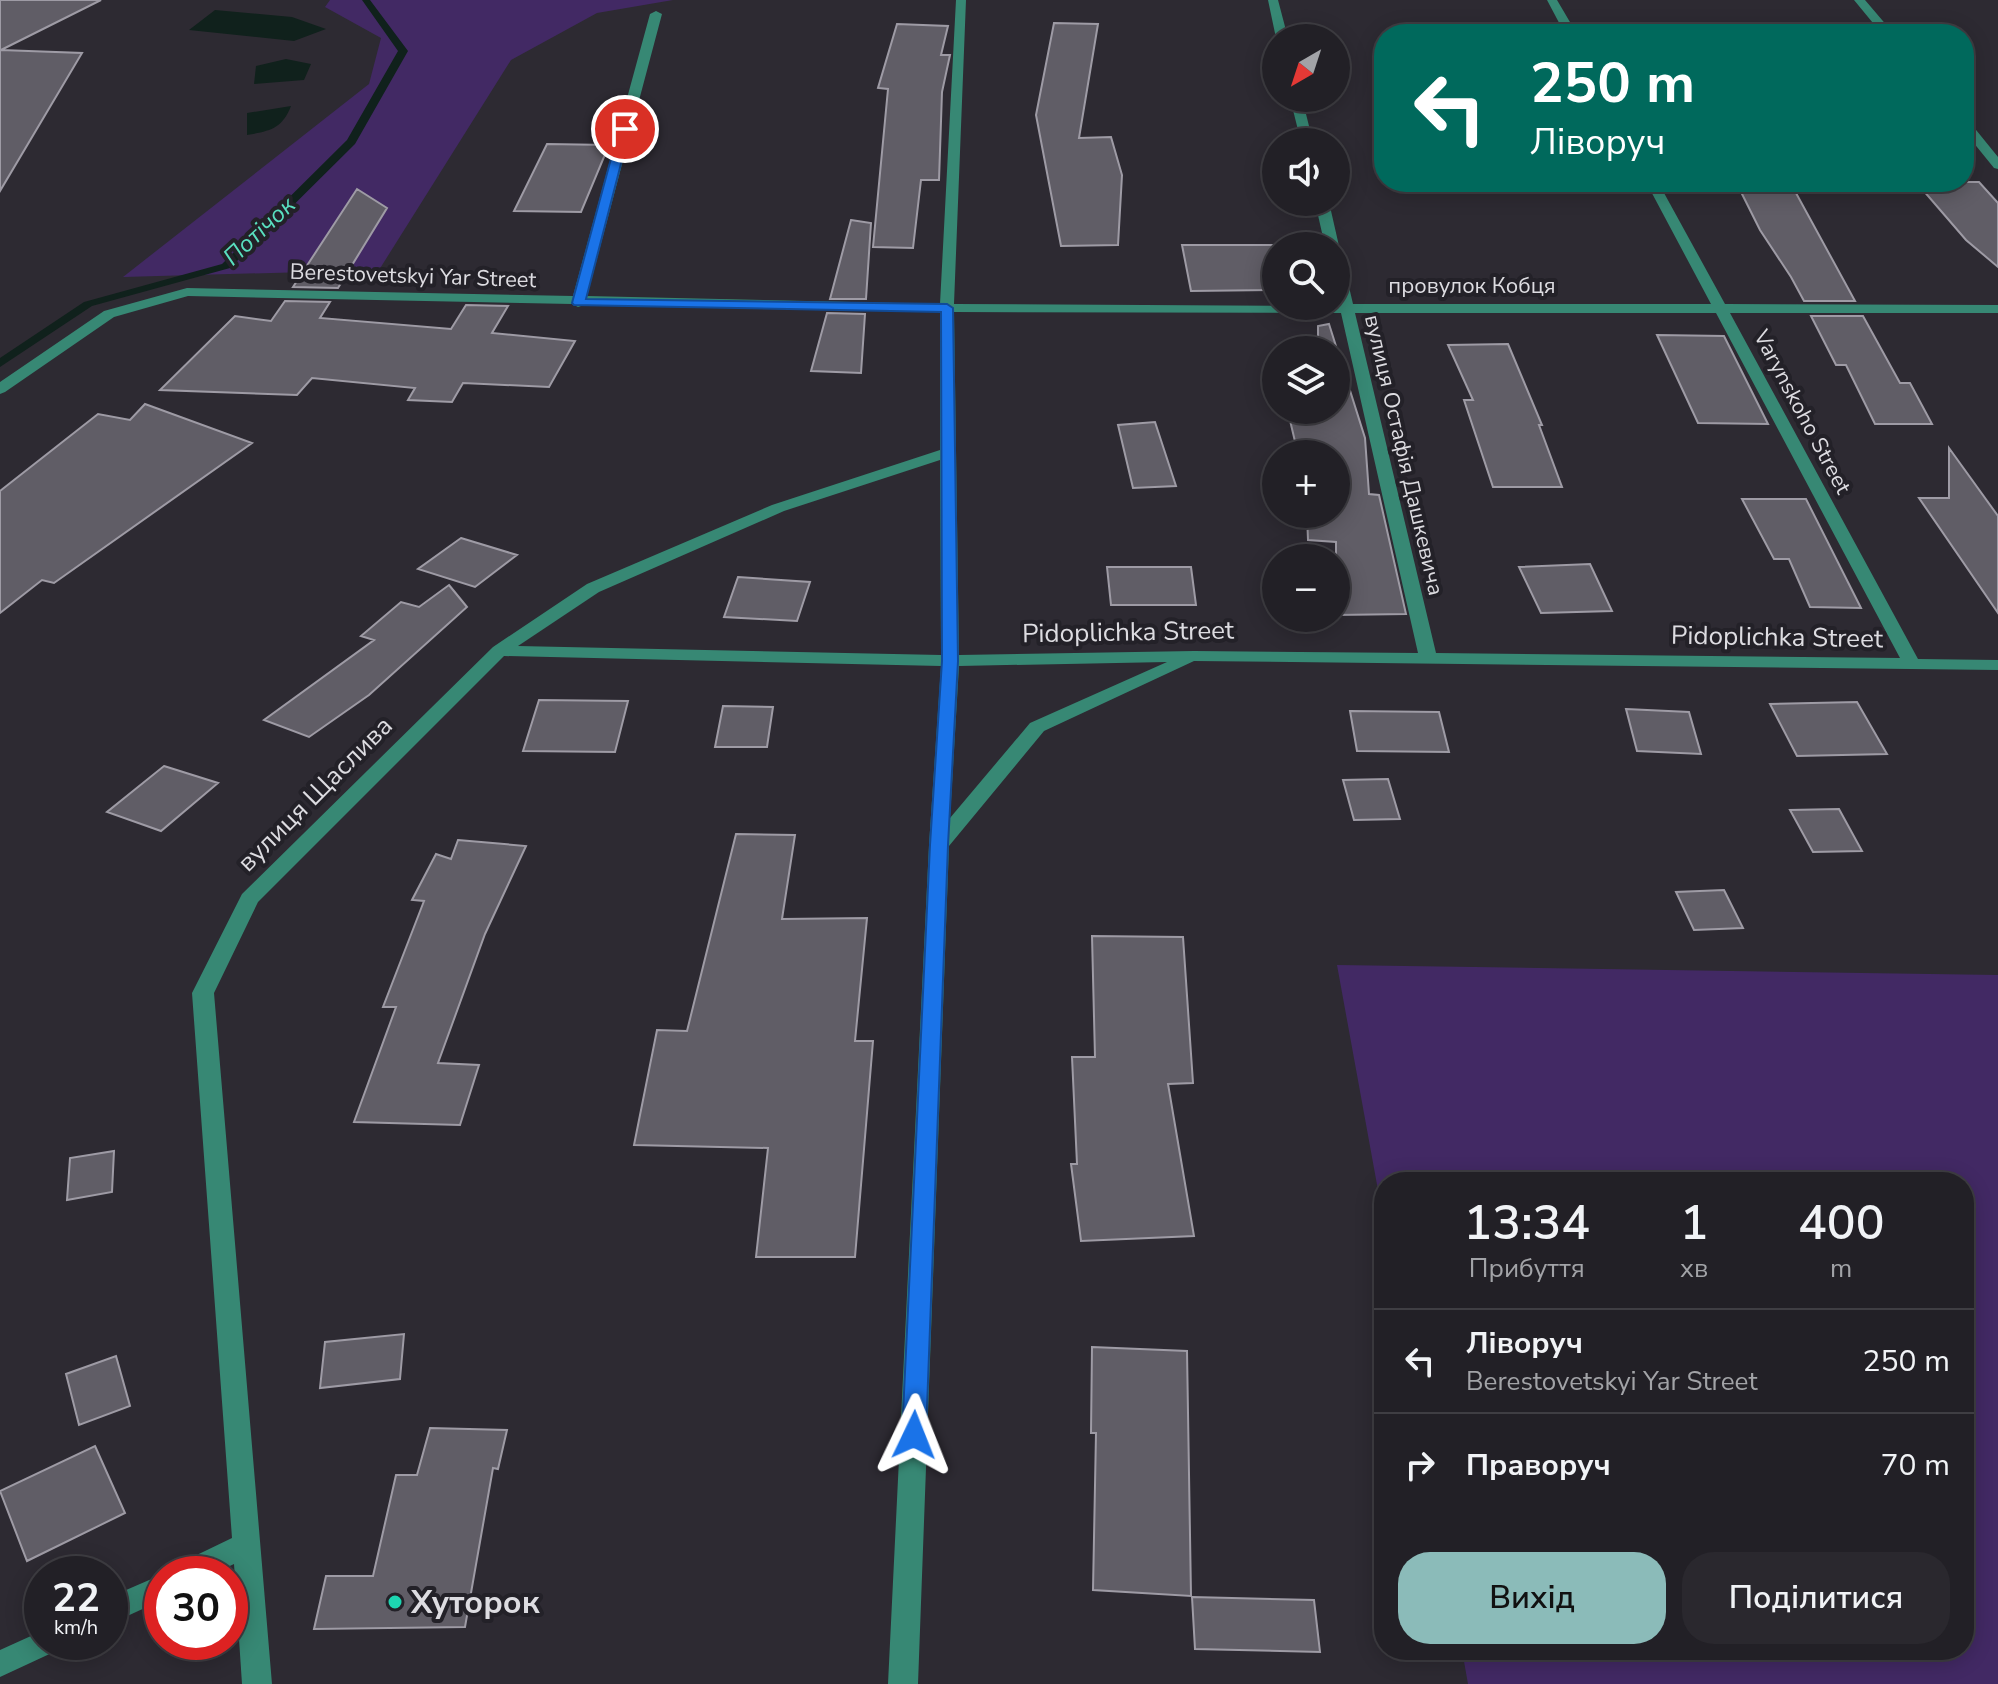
<!DOCTYPE html>
<html lang="uk">
<head>
<meta charset="utf-8">
<style>
  body { margin:0; font-family:"Nunito Sans",sans-serif; background:#2a282e; color:#f1f3f6; height:100vh; display:flex; flex-direction:column; font-size:30px; white-space:nowrap }
  * { box-sizing:border-box; margin:0 }
  p { font-size:26px; color:#a2a3a7 }
  .icon { flex:none; width:44px; height:44px; fill:none; stroke:currentColor; stroke-width:2; stroke-linecap:round; stroke-linejoin:round }
  .map { position:relative; flex:1; overflow:hidden }
  .side { position:absolute; left:1374px; top:1172px; width:600px; height:488px; display:flex; flex-direction:column; background:#222026; border-radius:32px; box-shadow:0 4px 20px #0003,0 0 0 2px #3f3e43 }
  .side>* { flex:none }
  .top-card { position:absolute; left:1374px; top:24px; width:600px; height:168px; border-radius:32px; box-shadow:0 4px 20px #0003,0 0 0 2px #3f3e43; background:#00695c; color:#fff; overflow:hidden }
  .needle { width:52px; rotate:219deg }
  .buttons { position:absolute; left:1262px; top:24px; display:grid; gap:16px }
  .buttons a { display:grid; place-items:center; width:88px; height:88px; border-radius:50%; background:#222026; box-shadow:0 4px 20px #0003,0 0 0 2px #3f3e43; font-size:40px }
  .speed { position:absolute; left:24px; top:1556px; display:flex; gap:16px; font-size:40px; font-weight:700; text-align:center }
  .speed>* { display:grid; place-content:center; width:104px; height:104px; border-radius:50%; background:#222026; box-shadow:0 4px 20px #0003,0 0 0 2px #3f3e43; line-height:1 }
  .speed small { font-size:20px; font-weight:400 }
  .speed .limit { border:12px solid #d22; background:#fff; color:#111 }
  .pin { position:absolute; display:grid; place-items:center; width:68px; height:68px; color:#fff; margin:-34px; border:4px solid #fff; border-radius:50%; box-shadow:0 2px 8px #0007 }
  .me { position:absolute; width:88px; margin:-44px; rotate:2deg; stroke-linejoin:round; filter:drop-shadow(0 0 6px #0008) }
  .turn { display:flex; align-items:center; gap:28px; height:168px; padding:0 24px; font-size:36px }
  .turn .icon { width:104px; height:104px; stroke-width:2.5 }
  .turn b { display:block; font-size:56px; line-height:68px }
  .eta { display:flex; justify-content:space-evenly; align-items:center; height:136px; text-align:center }
  .eta b { font-size:48px; font-weight:600; line-height:56px }
  .primary-button { display:flex; gap:16px; margin-top:auto; padding:16px 24px }
  .primary-button a { flex:1; height:92px; border-radius:32px; background:#8bbbb9; color:#111; font-size:32px; font-weight:600; line-height:92px; text-align:center }
  .primary-button a+a { background:#2a282e; color:#f1f3f6 }
  ul { padding:0; list-style:none }
  li { display:flex; align-items:center; gap:24px; height:104px; padding:0 24px; border-top:2px solid #3f3e43 }
  li div { flex:1 }
  li b { display:block; font-size:30px }
  li em { font-style:normal }
  .map>svg:first-child { display:block }
</style>
</head>
<body>
<div class="map">
<svg width="1998" height="1684" viewBox="0 0 1998 1684">
  <rect width="100%" height="100%" fill="#2d2a32"/>
  <path fill="#422964" d="M330,0H673L597,13L511,60L379,270L123,277L369,84L381,38L325,7Z
    M1337,965L1998,975V1684H1468L1462,1650H1964V1182H1384V1223Z"/>
  <path fill="#10211c" d="M215,10L292,17L326,29L294,41L189,30Z
    M286,59L311,64L304,80L254,84L256,66Z
    M291,106C282,129 270,131 247,135V113Z"/>
  <g fill="none" stroke-linecap="round" stroke-linejoin="round">
    <path fill="#10211c" fill-rule="evenodd" d="M362,0H370L408,51L355,144L230,268L92,306L0,367V358L84,302L222,264L347,140L398,51Z"/>
  </g>
  <path fill="#605d66" stroke="#9e9ba5" stroke-width="2" d="M0,0H101L1,50L82,53L0,191Z
    M1054,23L1098,24L1079,138L1111,137L1122,175L1118,245L1061,246L1036,115Z
    M897,24L948,26L941,55H950L942,92L939,180H921L913,248L873,247L888,89L878,88Z
    M547,144L609,145L581,212L514,211Z
    M1736,182H1790L1855,301H1804L1791,277L1760,230Z
    M1916,182H1979L1998,203V267L1966,240Z
    M357,189L387,208L338,288L293,287Z
    M851,220L871,223L866,299H830Z
    M1182,245H1276V290L1191,291Z
    M285,301L330,302L320,318L451,329L466,305L508,306L492,333L575,341L549,387L463,383L452,402L408,400L415,388L312,378L297,395L160,390L235,316L271,321Z
    M827,313L865,314L861,373L811,371Z
    M1811,316H1863L1900,383H1910L1932,424H1875L1846,365H1836Z
    M1329,324L1365,438L1369,494L1379,495L1406,614L1336,615V542L1308,540L1307,514H1336V454H1298L1288,412L1336,410V350H1318V326Z
    M1657,335L1724,336L1768,424L1698,423Z
    M1508,344L1542,425H1539L1562,487H1493L1464,400H1473L1448,345Z
    M145,404L252,443L54,583L42,580L0,613V491L98,414L130,420Z
    M1155,422L1176,486L1133,488L1118,425Z
    M1949,448L1998,516V613L1919,498H1949Z
    M1742,499H1806L1861,608L1810,607L1789,559H1774Z
    M461,538L517,555L475,587L418,569Z
    M1590,564L1612,611L1541,613L1519,567Z
    M1107,567H1191L1196,605H1111Z
    M738,577L810,582L797,621L724,617Z
    M449,585L467,607L369,695L309,737L264,720L374,640L361,636L401,602L419,607Z
    M539,700L628,701L615,752L523,751Z
    M1857,702L1887,754L1797,756L1770,704Z
    M723,706L773,707L767,747H715Z
    M1626,709L1689,712L1701,754L1637,751Z
    M1350,711L1439,712L1449,752L1357,751Z
    M164,766L218,783L161,831L107,812Z
    M1388,779L1400,819L1354,820L1343,780Z
    M1839,809L1862,851L1813,852L1790,810Z
    M736,834L795,835L782,919L867,918L855,1041H873L855,1257H756L768,1148L634,1145L657,1030L687,1031Z
    M458,840L526,846L485,934L438,1063L479,1065L460,1125L354,1122L396,1007H383L424,901L412,900L436,854L451,859Z
    M1724,890L1743,928L1694,930L1676,892Z
    M1092,936L1183,937L1193,1083L1168,1084L1194,1236L1081,1241L1071,1164H1077L1072,1057H1095Z
    M114,1151L112,1192L67,1200L70,1158Z
    M404,1334L400,1379L320,1388L325,1342Z
    M1092,1347L1187,1351L1191,1596L1093,1590L1096,1433H1091Z
    M116,1356L130,1406L79,1425L66,1374Z
    M430,1428L507,1430L498,1469L493,1468L465,1627L314,1629L326,1576H373L396,1475H417Z
    M95,1446L125,1513L27,1561L0,1491Z
    M1192,1597L1314,1600L1320,1652L1195,1649Z"/>
  <g fill="none" stroke-linecap="round" stroke-linejoin="round">
    <path fill="#378874" fill-rule="evenodd" d="M956,0H966L954,304L1336,306L1339,304L1336,257L1343,261L1353,304H1711L1646,182H1658L1725,304L1998,305V313H1730L1918,659L1998,660V670L1194,661L1044,731L949,846L918,1684H888L929,845L941,666L504,656L258,902L214,993L272,1684H242L234,1564L213,1574H172L176,1565L232,1538L192,993L242,894L493,647L587,584L772,505L940,450V312L584,305L578,307L572,304L188,296L114,317L5,392L0,394V382L104,311L187,288L573,296L650,14L656,11L662,14L587,296L940,304ZM954,312L1341,313L1418,653L1194,651L959,655ZM1355,313H1716L1900,658L1436,653ZM940,460L941,655L518,646L599,592L784,511ZM1167,662L1030,723L950,818L959,666Z
      M1268,0H1278L1288,38H1276Z
      M1547,0H1557L1577,34H1565Z
      M1854,0H1865L1894,34H1882Z
      M1290,98H1302L1313,142H1301Z
      M1964,119L1968,120L1998,157V169L1994,168L1964,131Z
      M1315,202H1329L1339,246L1337,249L1336,246H1325Z
      M163,1574L162,1600L110,1624V1597Z
      M42,1631V1642H60L56,1651L0,1677V1650Z"/>
  </g>
  <path fill="#1a73e8" stroke="#114b97" stroke-width="2" d="M625,126L630,129L586,299L947,304L953,308L958,661L948,845L926,1435L922,1442L914,1445L905,1442L902,1435L930,845L942,661L941,312L574,305L572,303L619,129Z"/>
  <circle fill="#1dd5b1" stroke="#232128" stroke-width="3" cx="395" cy="1602" r="8"/>
  <g text-anchor="middle" dominant-baseline="central" stroke-width="8" stroke-linejoin="round" paint-order="stroke">
    <g font-size="22" fill="#dddce1" stroke="#232128">
      <text transform="translate(413 276) rotate(2)">Berestovetskyi Yar Street</text>
      <text x="1472" y="286">провулок Кобця</text>
      <text transform="translate(1802 412) rotate(62)">Varynskoho Street</text>
      <text transform="translate(1404 455) rotate(77)">вулиця Остафія Дашкевича</text>
    </g>
    <g font-size="24" font-style="italic" fill="#59dfbf" stroke="#232128">
      <text transform="translate(259 231) rotate(-43)">Потічок</text>
    </g>
    <g font-size="26" fill="#dddce1" stroke="#232128">
      <text transform="translate(1128 632) rotate(-1)">Pidoplichka Street</text>
      <text transform="translate(1777 637) rotate(1)">Pidoplichka Street</text>
      <text transform="translate(315 794) rotate(-45)">вулиця Щаслива</text>
    </g>
    <g font-size="32" font-weight="bold" fill="#dddce1" stroke="#232128" text-anchor="start">
      <text x="411" y="1602">Хуторок</text>
    </g>
  </g>
</svg>
<div class="buttons">
<a><svg class="needle" viewBox="-14 -14 28 28"><path d="M0-13l5 13h-10z" fill="#e53935"/><path d="M0 13l5-13h-10z" fill="#a2a3a7"/></svg></a>
<a><svg class="icon" aria-label="sound" viewBox="0 0 24 24"><path d="M4 9h4l5-4v14l-5-4H4zM17 9q2 3 0 6"/></svg></a>
<a><svg class="icon" aria-label="search" viewBox="0 0 24 24"><circle cx="10" cy="10" r="6"/><path d="M15 15l6 6"/></svg></a>
<a><svg class="icon" aria-label="layers" viewBox="0 0 24 24"><path d="M12 4l9 5-9 5-9-5zM3 14l9 5 9-5"/></svg></a>
<a>+</a>
<a>−</a>
</div>
<div class="speed"><div>22<small>km/h</small></div><div class="limit">30</div></div>
<div class="pin" style="left:625px;top:129px;background:#d93025"><svg class="icon" aria-label="arrive" viewBox="0 0 24 24"><path d="M6 21V4h12l-3 4 3 4H6"/></svg></div>
<svg class="me" style="left:914px;top:1435px" viewBox="-20 -20 40 40"><path d="M0-17L14 15 0 8-14 15z" fill="#1a73e8" stroke="#fff" stroke-width="4"/></svg>
<div class="top-card">
<div class="turn"><svg class="icon" aria-label="left" viewBox="0 0 24 24"><path d="M17 20v-9H6M10 6l-5 5 5 5"/></svg><div><b>250 m</b>Ліворуч</div></div>
</div>
<section class="side">
<div class="eta">
<div><b>13:34</b><p>Прибуття</p></div>
<div><b>1</b><p>хв</p></div>
<div><b>400</b><p>m</p></div>
</div>
<ul>
<li><svg class="icon" aria-label="left" viewBox="0 0 24 24"><path d="M17 20v-9H6M10 6l-5 5 5 5"/></svg><div><b>Ліворуч</b><p>Berestovetskyi Yar Street</p></div><em>250 m</em></li>
<li><svg class="icon" aria-label="right" viewBox="0 0 24 24"><path d="M7 20v-9h11M14 6l5 5-5 5"/></svg><div><b>Праворуч</b></div><em>70 m</em></li>
</ul>
<div class="primary-button"><a>Вихід</a><a>Поділитися</a></div>
</section>
</div>
</body>
</html>
